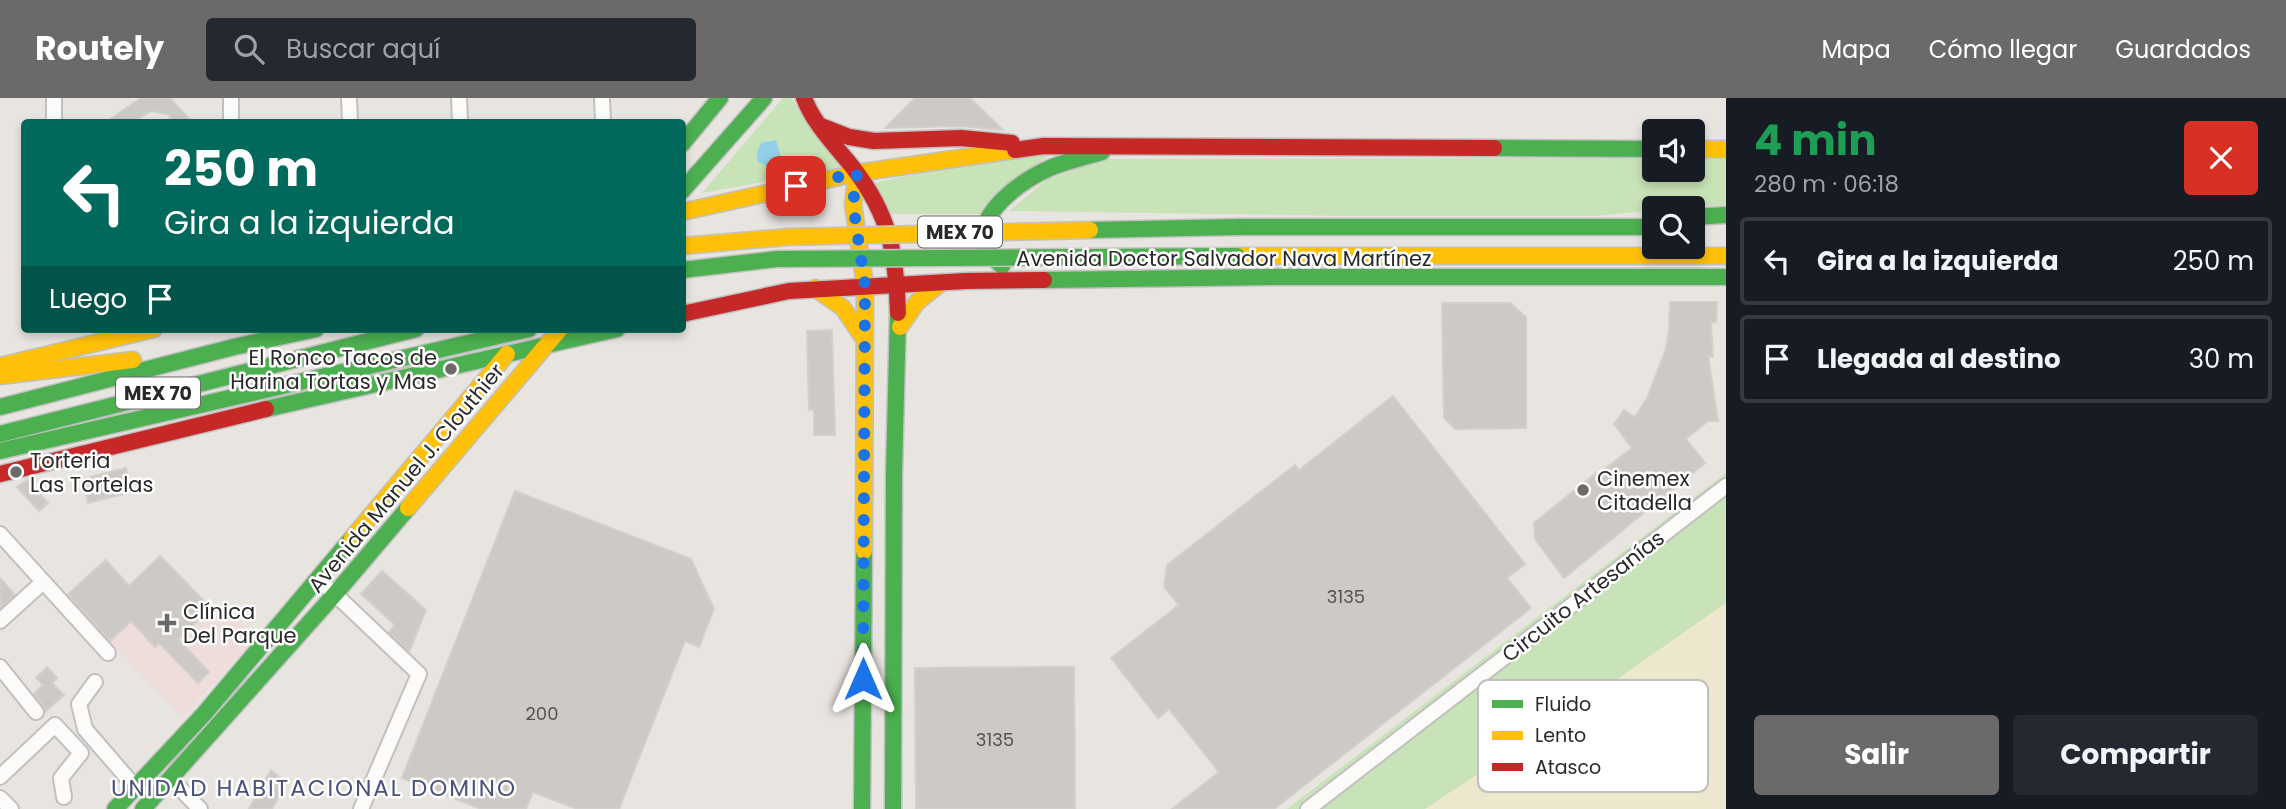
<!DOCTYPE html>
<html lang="es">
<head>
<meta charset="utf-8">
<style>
  body { margin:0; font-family:Poppins,sans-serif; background:#242831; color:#f1f3f6; height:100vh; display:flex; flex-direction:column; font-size:26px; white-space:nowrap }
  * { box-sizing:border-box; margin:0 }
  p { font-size:23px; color:#9ea1a6 }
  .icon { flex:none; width:38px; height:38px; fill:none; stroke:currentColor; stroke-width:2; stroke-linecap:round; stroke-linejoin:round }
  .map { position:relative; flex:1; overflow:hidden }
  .side { display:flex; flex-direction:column; background:#171b24; width:560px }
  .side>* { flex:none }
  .guide { position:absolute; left:21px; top:21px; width:665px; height:214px; border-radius:7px; box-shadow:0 4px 10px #0003; background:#00695c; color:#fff; overflow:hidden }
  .tools { position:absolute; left:1642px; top:21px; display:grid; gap:14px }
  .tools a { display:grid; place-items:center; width:63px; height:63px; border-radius:7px; background:#171b24; box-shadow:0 4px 10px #0003; font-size:35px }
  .pin { position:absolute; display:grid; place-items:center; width:60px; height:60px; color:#fff; margin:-30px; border-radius:14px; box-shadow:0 4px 10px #0006 }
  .me { position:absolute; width:77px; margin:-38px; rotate:0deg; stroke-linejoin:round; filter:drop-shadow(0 0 5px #0008) }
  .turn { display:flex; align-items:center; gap:24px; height:147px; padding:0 28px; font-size:32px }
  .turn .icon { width:91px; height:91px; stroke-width:2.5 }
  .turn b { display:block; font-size:49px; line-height:60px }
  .then { display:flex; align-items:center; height:66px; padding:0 28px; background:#0003; gap:14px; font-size:26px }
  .round { display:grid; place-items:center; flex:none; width:74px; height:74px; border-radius:7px; background:#242831 }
  .overview { display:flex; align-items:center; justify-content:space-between; height:119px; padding:0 28px }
  h1 { font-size:42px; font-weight:700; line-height:52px; color:#1e9e55 }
  .action { display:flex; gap:14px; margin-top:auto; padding:14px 28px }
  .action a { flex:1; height:80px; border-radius:7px; background:#6c6a69; color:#fff; font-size:28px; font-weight:700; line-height:80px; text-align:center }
  .action a+a { background:#242831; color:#f1f3f6 }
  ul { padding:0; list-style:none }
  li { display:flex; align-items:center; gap:21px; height:88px; margin:0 14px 10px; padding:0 14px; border:4px solid #363941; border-radius:7px }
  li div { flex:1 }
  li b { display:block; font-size:26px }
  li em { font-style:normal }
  header { display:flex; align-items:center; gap:42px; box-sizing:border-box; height:98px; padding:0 35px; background:#6c6a69; color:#fff }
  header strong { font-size:33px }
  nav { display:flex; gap:38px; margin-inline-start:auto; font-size:24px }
  .search { width:490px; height:63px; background:#242831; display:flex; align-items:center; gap:18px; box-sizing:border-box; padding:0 24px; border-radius:7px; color:#9ea1a6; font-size:26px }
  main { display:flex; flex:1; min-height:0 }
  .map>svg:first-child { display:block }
</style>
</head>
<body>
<header>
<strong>Routely</strong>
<div class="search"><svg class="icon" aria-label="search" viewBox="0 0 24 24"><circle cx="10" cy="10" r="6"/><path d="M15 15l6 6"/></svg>Buscar aquí</div>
<nav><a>Mapa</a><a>Cómo llegar</a><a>Guardados</a></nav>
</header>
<main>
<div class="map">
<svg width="1726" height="711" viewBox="0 0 1726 711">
  <rect width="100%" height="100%" fill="#e8e4df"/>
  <path fill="#eedddb" d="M160,457L211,509L224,506L257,540L182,619L65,498L106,462L130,487Z"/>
  <path fill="#c8e3b7" d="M783,0H791L844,69L702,95Z
    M1051,56L1006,88L982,116H888L873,85L958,67Z
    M1654,60V72H1692V60H1726V107L1654,110V112L1597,118H1349L1009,113L1047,82L1104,61Z
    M1726,375V505L1542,634L1425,711H1287Z"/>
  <path fill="#ede8cd" d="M1726,505V711H1425L1542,634Z"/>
  <path fill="#92d0ea" d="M776,42L783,66L772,70L758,64L757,54L761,45Z"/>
  <path fill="#cdcac6" stroke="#d3d0cb" stroke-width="2" d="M141,0H170L192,24H169L170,17L151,13L132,24H106Z
    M915,0H970L1003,32L961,28L885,30Z
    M1670,204H1717L1716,224L1711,225L1713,259L1708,258L1718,323H1708L1686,341L1705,365L1564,480L1535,441L1534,425L1596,375L1598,376L1632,350L1614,326L1624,312L1635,319L1647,300L1666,251L1669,231Z
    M1442,205H1510L1526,219V330L1455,331L1444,320Z
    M832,232L835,337H814V311L809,312L807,233Z
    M1393,298L1525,466L1507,480L1531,510L1274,711H1172L1219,674L1169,611L1158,620L1111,560L1179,507L1164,489L1167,467L1295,367L1299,372Z
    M126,370L132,394L88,405L82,381Z
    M27,382L48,405L39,413L17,389Z
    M515,393L691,461L714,511L699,549L685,543L619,711H577L533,694L526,711H481L402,680Z
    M160,458L211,510L178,541L209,574L198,585L159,545L155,549L131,523L110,543L68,496L106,462L129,488Z
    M382,473L426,512L409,554L389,534L395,527L361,496Z
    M0,480L15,497L0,510Z
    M47,569L57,580L52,585L64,597L45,614L44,608L34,596L43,587L36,580Z
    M1074,569L1075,711H916L915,570Z
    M271,672L287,685L272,711H249Z"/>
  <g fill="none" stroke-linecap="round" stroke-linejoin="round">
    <defs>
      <path id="street" d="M54,0V24
        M231,0V24
        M349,0L350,24
        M459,0L460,24
        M602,0L603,24
        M0,436L108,555
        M318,480L419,576L361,711
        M0,523L43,484
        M0,569L36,614
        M95,584L79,606L85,631L135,689
        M0,679L55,627L81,655L61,680L64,699
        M171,681L200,711
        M0,700L11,711
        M1308,711L1726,388"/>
      <path id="fast" d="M682,46L720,0
        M1494,50L1654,51
        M682,93L764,0
        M1692,119L1726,117
        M1238,129H1654
        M1002,168C997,163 990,159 987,152C970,117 1023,82 1050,70C1067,63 1085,59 1102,54
        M1044,182L1276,179H1726
        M0,309L234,249L316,231
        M266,311L617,231
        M0,336L416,231
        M0,353L529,231
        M115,711L204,616L352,440
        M143,711L335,496L408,410
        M862,711L864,453
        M893,711L894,375L898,215"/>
      <path id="slow" d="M1692,51H1726
        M857,75L853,106L865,187L864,453
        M682,114L857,75L1015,52
        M1237,158H1726
        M815,190L843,210L862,238
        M900,229L917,204L942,184
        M0,268L154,231
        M0,278L133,262
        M408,410L560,231
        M352,440L507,256"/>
      <path id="jam" d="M804,0C814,27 837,49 854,71C891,119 896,157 898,215
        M821,28L849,39L874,43L961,40L1012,45
        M1015,52L1044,48L1494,50
        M682,216L789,193L966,183L1044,182
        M0,376L266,311"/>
    </defs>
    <use href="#street" stroke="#c1c0c0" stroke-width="18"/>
    <use href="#fast" stroke="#c1c0c0" stroke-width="19"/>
    <use href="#slow" stroke="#c1c0c0" stroke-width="19"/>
    <use href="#jam" stroke="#c1c0c0" stroke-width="19"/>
    <use href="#street" stroke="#fcfbfa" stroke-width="14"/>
    <use href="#fast" stroke="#4caf50" stroke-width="16"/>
    <use href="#slow" stroke="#ffc107" stroke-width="16"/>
    <use href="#jam" stroke="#c62828" stroke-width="16"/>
    <defs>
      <path id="fast-bridge" d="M1090,132L1238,129
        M682,172L777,161L1237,158"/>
      <path id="slow-bridge" d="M682,148L788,139L1090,132"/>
    </defs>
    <use href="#fast-bridge" stroke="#c4c3c1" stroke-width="19" stroke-linecap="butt"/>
    <use href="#slow-bridge" stroke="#c4c3c1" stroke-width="19" stroke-linecap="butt"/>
    <use href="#fast-bridge" stroke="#4caf50" stroke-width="16"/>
    <use href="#slow-bridge" stroke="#ffc107" stroke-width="16"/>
  </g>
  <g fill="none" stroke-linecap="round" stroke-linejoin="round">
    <path stroke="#1a73e8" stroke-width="12" stroke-dasharray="0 21.6" d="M796,88L857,75L853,106L865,187L863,581"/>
  </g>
  <g fill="#6c6a69" stroke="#fff" stroke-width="2.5">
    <circle cx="451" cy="271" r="7"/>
    <circle cx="16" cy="374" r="7"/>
    <circle cx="1583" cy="392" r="7"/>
    <path d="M163.5 514.5h7v7h7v7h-7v7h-7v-7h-7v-7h7z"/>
  </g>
  <g text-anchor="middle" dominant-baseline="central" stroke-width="5" stroke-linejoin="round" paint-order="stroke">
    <g font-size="18" fill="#545352">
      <text x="1346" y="498">3135</text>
      <text x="542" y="615">200</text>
      <text x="995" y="641">3135</text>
    </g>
    <g fill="#fff" stroke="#696969" stroke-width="2">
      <rect x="918" y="118.5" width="84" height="31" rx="5"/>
      <rect x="116" y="279.5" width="84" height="31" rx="5"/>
    </g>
    <g font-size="19" font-weight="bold" fill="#292929">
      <text x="960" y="134">MEX 70</text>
      <text x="158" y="295">MEX 70</text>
    </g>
    <g font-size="21" fill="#292929" stroke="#fff">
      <text x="1224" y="160">Avenida Doctor Salvador Nava Martínez</text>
      <text transform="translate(406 380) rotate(-50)">Avenida Manuel J. Clouthier</text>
      <text transform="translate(1583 498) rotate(-38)">Circuito Artesanías</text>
    </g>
    <g font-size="21" fill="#292929" stroke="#fff" text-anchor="start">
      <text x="437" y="259" text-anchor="end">El Ronco Tacos de<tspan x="437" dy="24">Harina Tortas y Mas</tspan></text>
      <text x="30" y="362">Torteria<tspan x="30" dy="24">Las Tortelas</tspan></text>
      <text x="1597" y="380">Cinemex<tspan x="1597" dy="24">Citadella</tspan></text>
      <text x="183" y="513">Clínica<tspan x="183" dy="24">Del Parque</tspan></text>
    </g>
    <g font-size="23" letter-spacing="2" fill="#4a517a" stroke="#fff">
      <text x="314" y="690">UNIDAD HABITACIONAL DOMINO</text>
    </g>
  </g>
  <rect x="1478" y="582" width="230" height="112" rx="10" fill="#fff" stroke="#bfbfbf" stroke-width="2"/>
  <rect x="1492" y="602" width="31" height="8" fill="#4caf50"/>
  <rect x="1492" y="633" width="31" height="9" fill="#ffc107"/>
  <rect x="1492" y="665" width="31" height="8" fill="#c62828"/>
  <g font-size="19" fill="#292929">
    <text x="1535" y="613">Fluido</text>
    <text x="1535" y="644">Lento</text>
    <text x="1535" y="676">Atasco</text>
  </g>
</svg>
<div class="tools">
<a><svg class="icon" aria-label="sound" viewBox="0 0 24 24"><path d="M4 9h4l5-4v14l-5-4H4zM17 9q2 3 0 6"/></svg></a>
<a><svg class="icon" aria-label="search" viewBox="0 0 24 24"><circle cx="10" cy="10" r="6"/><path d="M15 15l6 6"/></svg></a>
</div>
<div class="pin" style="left:796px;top:88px;background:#d93025"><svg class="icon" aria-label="arrive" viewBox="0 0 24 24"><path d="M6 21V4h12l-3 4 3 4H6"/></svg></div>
<svg class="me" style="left:863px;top:581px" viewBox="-20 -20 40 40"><path d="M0-17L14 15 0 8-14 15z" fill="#1a73e8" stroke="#fff" stroke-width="4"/></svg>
<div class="guide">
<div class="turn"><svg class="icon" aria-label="left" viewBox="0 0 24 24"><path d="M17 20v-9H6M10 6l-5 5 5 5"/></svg><div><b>250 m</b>Gira a la izquierda</div></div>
<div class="then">Luego<svg class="icon" aria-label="arrive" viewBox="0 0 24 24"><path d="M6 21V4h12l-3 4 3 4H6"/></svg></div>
</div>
</div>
<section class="side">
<div class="overview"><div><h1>4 min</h1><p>280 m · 06:18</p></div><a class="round" style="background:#d93025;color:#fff"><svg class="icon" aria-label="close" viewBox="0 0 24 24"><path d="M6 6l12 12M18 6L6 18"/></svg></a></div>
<ul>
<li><svg class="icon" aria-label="left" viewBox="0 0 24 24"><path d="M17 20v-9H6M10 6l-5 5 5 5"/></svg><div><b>Gira a la izquierda</b></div><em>250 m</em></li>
<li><svg class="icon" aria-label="arrive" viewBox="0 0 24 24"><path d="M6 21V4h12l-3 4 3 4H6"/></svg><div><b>Llegada al destino</b></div><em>30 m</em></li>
</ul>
<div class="action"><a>Salir</a><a>Compartir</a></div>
</section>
</main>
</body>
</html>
